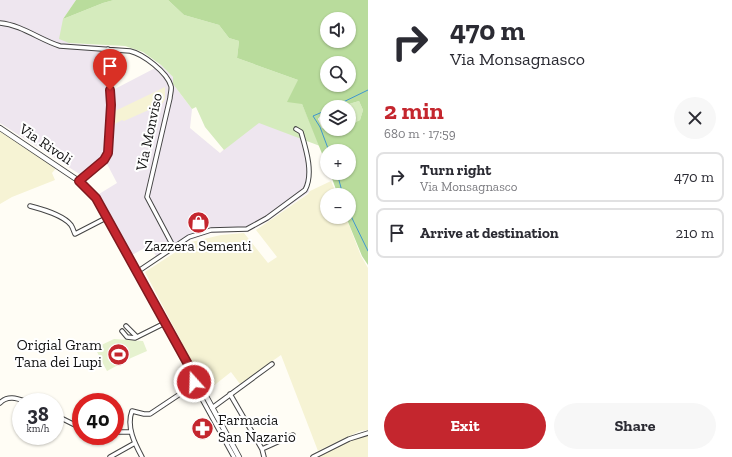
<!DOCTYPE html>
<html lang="en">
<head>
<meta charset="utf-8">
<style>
  body { margin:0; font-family:"Zilla Slab",serif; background:#f7f7f7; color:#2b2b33; height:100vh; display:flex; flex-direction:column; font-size:15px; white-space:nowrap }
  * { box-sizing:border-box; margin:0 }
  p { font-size:13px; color:#7c7c81 }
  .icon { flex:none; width:22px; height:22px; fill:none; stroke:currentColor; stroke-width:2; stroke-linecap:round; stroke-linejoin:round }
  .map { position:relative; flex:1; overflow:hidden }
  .panel { display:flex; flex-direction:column; background:#fff; width:364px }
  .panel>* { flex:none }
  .guide { background:#fff; color:#2b2b33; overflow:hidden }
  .fabs { position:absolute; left:320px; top:12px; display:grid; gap:8px }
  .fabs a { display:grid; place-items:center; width:36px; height:36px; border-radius:50%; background:#fff; box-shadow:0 1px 3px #0004; font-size:20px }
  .speed { position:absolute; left:12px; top:393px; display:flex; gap:8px; font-size:20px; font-weight:700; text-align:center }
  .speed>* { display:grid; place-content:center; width:52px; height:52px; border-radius:50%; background:#fff; box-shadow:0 1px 3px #0004; line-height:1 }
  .speed small { font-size:10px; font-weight:400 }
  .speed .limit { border:6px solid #d22; background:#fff; color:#111 }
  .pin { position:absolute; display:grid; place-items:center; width:34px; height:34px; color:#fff; margin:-41px -17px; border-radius:50% 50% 50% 0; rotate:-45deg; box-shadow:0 0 4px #0007 }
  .pin .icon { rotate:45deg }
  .me { position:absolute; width:44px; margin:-22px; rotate:340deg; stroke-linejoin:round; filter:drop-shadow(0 0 3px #0008) }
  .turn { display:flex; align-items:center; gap:14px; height:84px; padding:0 16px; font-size:18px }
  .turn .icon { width:52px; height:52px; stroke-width:2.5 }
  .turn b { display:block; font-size:28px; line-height:34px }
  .round { display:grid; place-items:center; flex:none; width:42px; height:42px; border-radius:21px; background:#f7f7f7 }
  .headline { display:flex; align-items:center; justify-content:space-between; height:68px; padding:0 16px }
  h1 { font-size:24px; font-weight:800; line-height:30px; color:#c4262e }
  .cta { display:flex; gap:8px; margin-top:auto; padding:8px 16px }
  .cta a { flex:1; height:46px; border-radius:24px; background:#c4262e; color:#fff; font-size:16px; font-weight:800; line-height:46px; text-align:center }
  .cta a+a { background:#f7f7f7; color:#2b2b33 }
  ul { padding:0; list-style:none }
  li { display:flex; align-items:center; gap:12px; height:50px; margin:0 8px 6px; padding:0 8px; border:2px solid #e1e1e2; border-radius:8px }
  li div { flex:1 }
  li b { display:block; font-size:15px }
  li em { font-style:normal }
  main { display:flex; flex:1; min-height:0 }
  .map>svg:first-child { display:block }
</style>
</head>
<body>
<main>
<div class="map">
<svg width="368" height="457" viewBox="0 0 368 457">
  <rect width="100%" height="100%" fill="#fffdf5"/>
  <path fill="#eee6ef" d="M0,0H76L63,19L69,43L107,46L109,92L161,65L173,77V84L192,109L190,128L220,153L257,119L298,126L308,160L309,192L268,221L248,232L211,233L190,240L158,260L150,245L132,255L118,244L106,220L99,194L117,183L106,162L81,175L0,123Z"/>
  <path fill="#f6f3d4" d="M165,87V99L162,104L124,121L122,120L111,126L113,112Z
    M0,131L57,167L52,173L55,180L12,197L0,204Z
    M331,181L337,195H327V217H346L361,256L368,268V430L360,431L318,451L281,355L240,384L231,372L207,391V377L204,372L193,364L145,272L191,242L221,235L244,233L268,263L277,257L256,230L308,194L310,191Z
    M365,433H368V457H318Z"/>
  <path fill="#d5ebbd" d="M114,0H168L184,15L219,25L229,38L239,41L237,58L298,80L302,104L320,146L259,123L224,150L205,127L196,107L192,109L173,84V77L161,65L143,52L125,46L69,43L59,39L63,19L103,3Z
    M359,101L363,110L360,120L349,125V107H339Z"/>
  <path fill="#b9dc9c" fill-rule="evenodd" d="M76,0H114L103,3L63,19Z
    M168,0H368V265L362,256L346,217H349V195H338L330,173H349V151H327V166L302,104L287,102L298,80L237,58L239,41L229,38L219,25L184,15ZM327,19H349V41H327ZM327,63H349V85H327ZM359,101L363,110L360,120L349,125V129H327L322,128L318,119L322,113L327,111V107H339Z"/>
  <path fill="#e6f2cf" d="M114,339L143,341L147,351L131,358L107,371L95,348Z"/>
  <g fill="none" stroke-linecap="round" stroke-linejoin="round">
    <path stroke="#3f96cf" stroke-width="1" d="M333,107L368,90
      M327,110L313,116L320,127L329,151
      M337,173L343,195
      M349,212L368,251"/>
    <defs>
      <path id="minor" d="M0,23C22,25 40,40 60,46L130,51C143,54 167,72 171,86C172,89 170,95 170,98L147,197L173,246
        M79,181L104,160L107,153L111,105L108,49
        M30,206C42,209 64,216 71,225C73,228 74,232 75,234L106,218
        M137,272L189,237L211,230L247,229L267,218L305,190C314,174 306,149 301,132L296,129
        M126,326L137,337
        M122,331L127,337L135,338L165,323
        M189,388C192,393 198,394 202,399L234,457
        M230,394L262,449L264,457
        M0,403C8,394 19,399 28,402
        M212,408L272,364
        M55,415L81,428
        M115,432H131
        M262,449L293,435
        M110,457L135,443
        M142,457C135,444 126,427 132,411L144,414H150L195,384
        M313,457L349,439L368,433"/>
      <path id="tertiary" d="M0,128L79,181L96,199L196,379
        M194.5 382a3.5 3.5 0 1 1 7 0a3.5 3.5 0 1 1-7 0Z
        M200,385L239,457"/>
    </defs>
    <use href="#minor" stroke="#444" stroke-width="5.5"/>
    <use href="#tertiary" stroke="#444" stroke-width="6"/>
    <use href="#minor" stroke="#fff" stroke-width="3.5"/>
    <use href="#tertiary" stroke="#fff" stroke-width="4.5"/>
  </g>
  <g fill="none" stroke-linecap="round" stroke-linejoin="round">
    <defs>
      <path id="route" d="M110,90L111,105L108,153L104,160L79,181L96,198L194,375L196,379L194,382"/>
    </defs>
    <use href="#route" stroke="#7f191e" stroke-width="10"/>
    <use href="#route" stroke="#c4262e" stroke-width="7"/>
  </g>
  <defs>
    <symbol id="shop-disc" viewBox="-11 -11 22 22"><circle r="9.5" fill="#c4262e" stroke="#fff"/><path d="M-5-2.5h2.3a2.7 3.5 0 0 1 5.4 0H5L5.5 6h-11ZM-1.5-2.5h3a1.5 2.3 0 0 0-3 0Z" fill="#fff"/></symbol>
    <symbol id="stadium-disc" viewBox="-11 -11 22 22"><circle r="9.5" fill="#c4262e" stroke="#fff"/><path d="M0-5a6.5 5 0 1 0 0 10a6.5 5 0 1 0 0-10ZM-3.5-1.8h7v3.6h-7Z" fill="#fff"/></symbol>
    <symbol id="pharmacy-disc" viewBox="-11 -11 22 22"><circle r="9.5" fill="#c4262e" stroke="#fff"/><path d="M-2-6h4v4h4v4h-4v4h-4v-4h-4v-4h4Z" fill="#fff"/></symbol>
  </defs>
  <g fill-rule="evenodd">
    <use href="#shop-disc" x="186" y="210" width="25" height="25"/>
    <use href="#stadium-disc" x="106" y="342" width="25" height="25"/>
    <use href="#pharmacy-disc" x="190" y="416" width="25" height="25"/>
  </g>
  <g text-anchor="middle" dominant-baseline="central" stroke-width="4" stroke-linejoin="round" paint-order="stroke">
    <g font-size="15" fill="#111" stroke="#fff">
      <text transform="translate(149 132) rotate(-78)">Via Monviso</text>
      <text transform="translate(46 144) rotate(34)">Via Rivoli</text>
    </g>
    <g font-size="15" fill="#111" stroke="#fff">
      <text x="198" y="246">Zazzera Sementi</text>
      <text x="102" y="345" text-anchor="end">Origial Gram<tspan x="102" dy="17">Tana dei Lupi</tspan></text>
      <text x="218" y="420" text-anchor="start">Farmacia<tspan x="218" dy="17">San Nazario</tspan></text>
    </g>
  </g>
</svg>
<div class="fabs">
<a><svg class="icon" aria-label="sound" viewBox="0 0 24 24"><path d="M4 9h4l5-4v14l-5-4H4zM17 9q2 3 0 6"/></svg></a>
<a><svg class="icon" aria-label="search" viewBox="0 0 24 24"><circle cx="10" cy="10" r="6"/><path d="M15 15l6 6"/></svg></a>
<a><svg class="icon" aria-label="layers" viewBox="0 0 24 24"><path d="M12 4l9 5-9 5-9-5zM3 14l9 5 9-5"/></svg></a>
<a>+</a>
<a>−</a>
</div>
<div class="speed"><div>38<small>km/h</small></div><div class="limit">40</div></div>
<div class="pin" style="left:110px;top:90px;background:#d93025"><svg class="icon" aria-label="arrive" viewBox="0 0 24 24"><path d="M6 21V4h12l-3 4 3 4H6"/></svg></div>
<svg class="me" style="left:194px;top:382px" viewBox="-20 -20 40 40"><circle r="17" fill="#c4262e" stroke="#fff" stroke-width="3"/><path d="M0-11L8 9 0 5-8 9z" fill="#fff"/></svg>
</div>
<section class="panel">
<div class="guide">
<div class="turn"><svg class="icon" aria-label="right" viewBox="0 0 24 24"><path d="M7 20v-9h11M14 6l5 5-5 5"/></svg><div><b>470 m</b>Via Monsagnasco</div></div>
</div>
<div class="headline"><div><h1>2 min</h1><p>680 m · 17:59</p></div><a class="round"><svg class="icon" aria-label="close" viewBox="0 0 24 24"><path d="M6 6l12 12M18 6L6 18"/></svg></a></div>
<ul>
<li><svg class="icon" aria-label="right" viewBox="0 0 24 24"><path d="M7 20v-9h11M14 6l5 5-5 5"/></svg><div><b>Turn right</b><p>Via Monsagnasco</p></div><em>470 m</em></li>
<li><svg class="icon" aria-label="arrive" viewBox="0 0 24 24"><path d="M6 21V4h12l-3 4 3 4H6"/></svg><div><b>Arrive at destination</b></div><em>210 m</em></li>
</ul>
<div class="cta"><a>Exit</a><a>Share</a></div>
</section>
</main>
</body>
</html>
